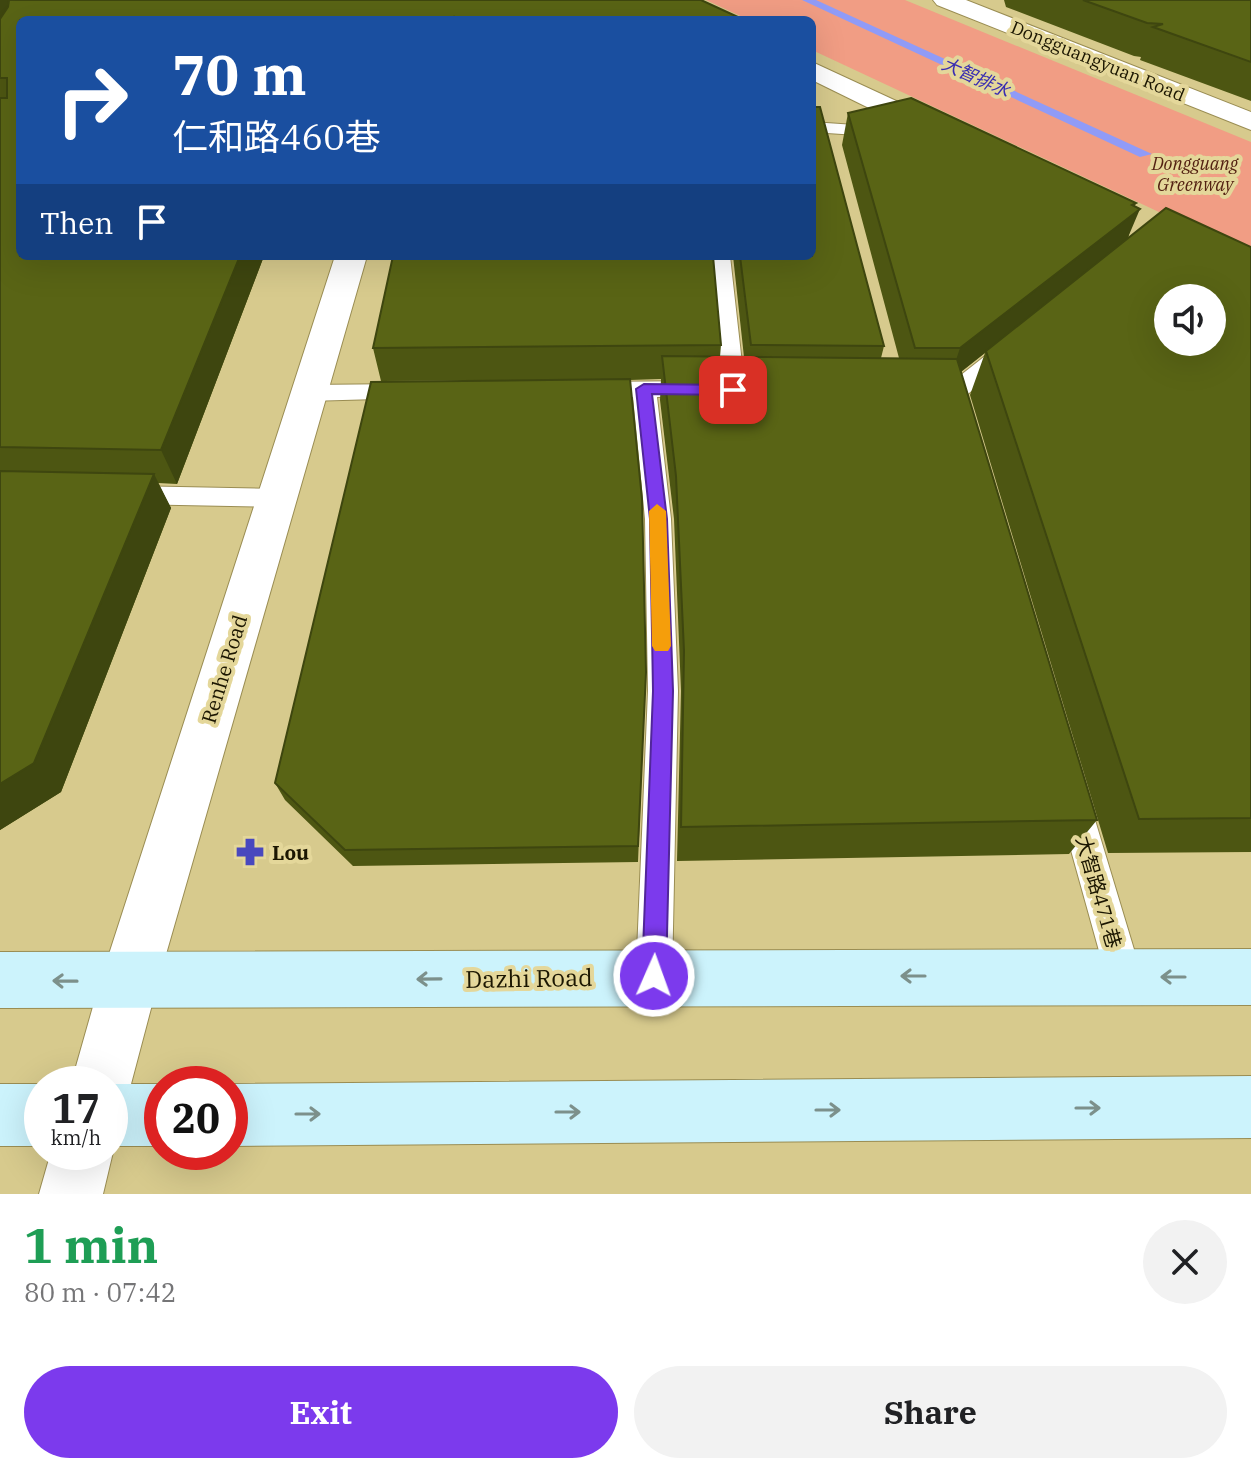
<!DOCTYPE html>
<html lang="en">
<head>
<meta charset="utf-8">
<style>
  body { margin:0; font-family:"IBM Plex Serif","Noto Sans TC",serif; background:#f2f2f2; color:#202124; height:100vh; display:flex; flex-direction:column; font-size:30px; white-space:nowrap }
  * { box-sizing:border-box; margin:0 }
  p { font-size:26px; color:#757577 }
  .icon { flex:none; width:44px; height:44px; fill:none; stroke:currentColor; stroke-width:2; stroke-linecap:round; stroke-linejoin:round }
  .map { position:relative; height:1194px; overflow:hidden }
  .panel { display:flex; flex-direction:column; background:#fff; flex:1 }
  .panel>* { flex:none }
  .hud { position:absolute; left:16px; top:16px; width:800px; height:244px; border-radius:12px; box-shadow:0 8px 32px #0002; background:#1a4fa0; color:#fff; overflow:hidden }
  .controls { position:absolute; left:1154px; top:284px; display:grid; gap:16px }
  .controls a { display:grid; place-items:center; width:72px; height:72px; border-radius:50%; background:#fff; box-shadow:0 8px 32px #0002; font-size:40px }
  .speed { position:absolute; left:24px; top:1066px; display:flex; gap:16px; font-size:40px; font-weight:700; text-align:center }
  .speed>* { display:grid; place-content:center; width:104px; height:104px; border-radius:50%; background:#fff; box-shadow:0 8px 32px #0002; line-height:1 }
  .speed small { font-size:20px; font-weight:400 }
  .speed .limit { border:12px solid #d22; background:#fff; color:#111 }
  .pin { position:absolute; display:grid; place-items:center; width:68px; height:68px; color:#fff; margin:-34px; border-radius:16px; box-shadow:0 4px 12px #0006 }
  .me { position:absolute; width:88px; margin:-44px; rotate:2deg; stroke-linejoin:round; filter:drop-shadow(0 0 6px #0008) }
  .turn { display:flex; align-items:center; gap:28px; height:168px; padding:0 24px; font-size:36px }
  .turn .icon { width:104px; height:104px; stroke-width:2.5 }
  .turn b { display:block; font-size:56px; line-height:68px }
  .then { display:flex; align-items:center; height:76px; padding:0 24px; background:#0003; gap:16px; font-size:30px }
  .round { display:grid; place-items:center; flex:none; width:84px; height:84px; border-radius:42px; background:#f2f2f2 }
  .summary { display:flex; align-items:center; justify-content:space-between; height:136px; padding:0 24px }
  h1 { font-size:48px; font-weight:700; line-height:60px; color:#1e9e55 }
  .button { display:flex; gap:16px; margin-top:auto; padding:16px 24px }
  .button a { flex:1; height:92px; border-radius:48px; background:#7c3aed; color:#fff; font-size:32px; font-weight:700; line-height:92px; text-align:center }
  .button a+a { background:#f2f2f2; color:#202124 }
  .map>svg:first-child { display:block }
</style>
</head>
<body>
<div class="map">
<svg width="1251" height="1194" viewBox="0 0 1251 1194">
  <rect width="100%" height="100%" fill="#d7ca8d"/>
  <path fill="#f19d84" d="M706,0H905L1251,142V255L812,50V20H749Z"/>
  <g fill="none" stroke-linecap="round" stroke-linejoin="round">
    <path fill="#909bf7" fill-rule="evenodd" d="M802,0H816L1152,154L1140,157Z"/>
    <defs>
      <path id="lane" d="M879,117L888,122L885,126L857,135L812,132V122L855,125Z
        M710,256H730L745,390L741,396H725L721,390Z
        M1007,343L1015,345L1018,350L1015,355L963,398H947L943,392L947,386L999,345Z
        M698,381L706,383L710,389L706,395L657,397L671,519L678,691L672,976L667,989L654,994L641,989L636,976L648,691L645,519L633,397L588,396L584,390L588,384L596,382Z
        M406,384L414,386L418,392L414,398L307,401L299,399L295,393L299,387L307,385Z
        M128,486L275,489L284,491L288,498L284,505L275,507L128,504L119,502L115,495L119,488Z
        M1073,785L1084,790L1089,800L1142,976L1137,989L1124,994L1111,989L1106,976L1057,800L1062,790Z"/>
      <path id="street" d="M933,0H966L1251,112V130L937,5Z
        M812,62L946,124L950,130L946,136L936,138L926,136L812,80Z
        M335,256H367L158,982L131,1084L122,1105L110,1111V1084H71L100,982Z
        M110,1144L113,1152L103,1194H39L51,1152H110Z"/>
      <path id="secondary" d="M1251,949V1005L0,1008V952Z
        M1251,1076V1138L230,1146V1084Z
        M0,1084H42V1146H0Z
        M110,1084H162V1146H110Z"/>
    </defs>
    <use href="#lane" stroke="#9a8d53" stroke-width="2"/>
    <use href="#street" stroke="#9a8d53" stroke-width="2"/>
    <use href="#secondary" stroke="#9a8d53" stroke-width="2"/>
    <use href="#lane" fill="#fff" fill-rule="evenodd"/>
    <use href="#street" fill="#fff" fill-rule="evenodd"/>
    <use href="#secondary" fill="#ccf3fc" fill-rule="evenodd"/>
  </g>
  <path fill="#4d5612" d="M0,0L20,20V256H264L177,484L158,483L171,508L61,792L0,830Z
    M1004,0H1251V101L1140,60L1141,57L1134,56L1006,7Z
    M848,113L1135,206L1128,239L1251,247V852L1108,853L970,395L985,353L961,372L1097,820L1069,854L677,861L681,691L674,519L660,400L661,379L630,380L646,672L638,862L353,866L285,800L275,783L551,380L381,381L373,348L721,345L720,357H744L733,256H812L884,346L881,358H899L842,145Z"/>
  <path fill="#3e460f" d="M0,0H15L0,27Z
    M1136,203L1130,217L1140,209L1126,242L949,381L960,348Z
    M240,256H264L177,484L161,450Z
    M154,474L171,508L61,792L0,830V784Z"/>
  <path fill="#596415" stroke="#3e460f" stroke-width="2" fill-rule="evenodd" d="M9,0H701L738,17L739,20H452L453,17L444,20H20V256H240L161,450L0,447V98H7V78H0V19L8,7Z
    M1083,0H1251V62L1153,27L1163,24L1147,23Z
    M911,98L1136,203L1132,205L1140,209L960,348H915L848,113Z
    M812,107H820L884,346L751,345L740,256H812Z
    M1166,208L1251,247V818L1139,819L986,351ZM1168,298H1212V342H1168Z
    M393,256H713L721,345L373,348Z
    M662,356L957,359L1097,820L681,827L684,651L676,476Z
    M630,379L642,499L646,672L638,846L345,850L275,783L371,382Z
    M0,471L154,474L34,763L0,784Z"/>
  <defs><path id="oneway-shaft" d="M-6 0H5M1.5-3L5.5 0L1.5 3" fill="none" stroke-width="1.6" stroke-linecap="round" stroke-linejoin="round" transform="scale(2)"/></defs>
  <g stroke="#7c908b">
    <use href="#oneway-shaft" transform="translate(913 976) rotate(180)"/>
    <use href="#oneway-shaft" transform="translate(1173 977) rotate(-180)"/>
    <use href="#oneway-shaft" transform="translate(429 979) rotate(179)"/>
    <use href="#oneway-shaft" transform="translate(65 981) rotate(-179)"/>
    <use href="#oneway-shaft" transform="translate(1088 1108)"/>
    <use href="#oneway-shaft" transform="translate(828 1110)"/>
    <use href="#oneway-shaft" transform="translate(568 1112)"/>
    <use href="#oneway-shaft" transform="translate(308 1114)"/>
  </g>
  <path fill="#7c3aed" stroke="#51269a" stroke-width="2" d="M644,384L733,385L741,390L733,395L652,394L667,519L673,691L666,976L662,985L654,988L646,985L642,976L653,691L650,519L636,389Z"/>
  <path fill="#f59e0b" d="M657,504L666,511L671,646L668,651H655L652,646L649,511Z"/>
  <defs>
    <symbol id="pharmacy-bare" viewBox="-9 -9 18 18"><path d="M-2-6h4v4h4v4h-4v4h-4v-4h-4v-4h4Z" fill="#4948be" stroke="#e4d79a" stroke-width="2.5" paint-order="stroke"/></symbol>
  </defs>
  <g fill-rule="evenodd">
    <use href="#pharmacy-bare" x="230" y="832" width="40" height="40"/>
  </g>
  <g text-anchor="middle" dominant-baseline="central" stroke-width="8" stroke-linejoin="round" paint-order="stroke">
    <g font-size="18" fill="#1b1601" stroke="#e4d79a">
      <text transform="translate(1098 61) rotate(22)">Dongguangyuan Road</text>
    </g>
    <g font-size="18" font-style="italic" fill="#392db1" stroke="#e4d79a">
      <text transform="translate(976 77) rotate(24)">大智排水</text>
    </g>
    <g font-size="18" font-style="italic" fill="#532112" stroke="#e4d79a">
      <text x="1195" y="163">Dongguang<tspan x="1195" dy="21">Greenway</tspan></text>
    </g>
    <g font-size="20" fill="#1b1601" stroke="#e4d79a">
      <text transform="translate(224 669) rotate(-73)">Renhe Road</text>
      <text transform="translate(1099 892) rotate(74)">大智路471巷</text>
    </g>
    <g font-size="20" font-weight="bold" fill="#1b1601" stroke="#e4d79a" text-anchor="start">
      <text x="272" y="852">Lou</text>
    </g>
    <g font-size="24" fill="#1b1601" stroke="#e4d79a">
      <text transform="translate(529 978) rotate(-1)">Dazhi Road</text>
    </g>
  </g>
</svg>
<div class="controls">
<a><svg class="icon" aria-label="sound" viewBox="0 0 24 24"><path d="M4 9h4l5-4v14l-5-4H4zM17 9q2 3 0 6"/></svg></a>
</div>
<div class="speed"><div>17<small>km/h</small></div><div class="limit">20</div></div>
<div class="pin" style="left:733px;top:390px;background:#d93025"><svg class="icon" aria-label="arrive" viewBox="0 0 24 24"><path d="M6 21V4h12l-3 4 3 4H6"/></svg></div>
<svg class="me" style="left:654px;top:976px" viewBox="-20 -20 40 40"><circle r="17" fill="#7c3aed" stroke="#fff" stroke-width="3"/><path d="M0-11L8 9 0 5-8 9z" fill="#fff"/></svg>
<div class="hud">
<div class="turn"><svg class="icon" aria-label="right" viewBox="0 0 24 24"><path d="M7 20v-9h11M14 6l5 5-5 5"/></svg><div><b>70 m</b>仁和路460巷</div></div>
<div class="then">Then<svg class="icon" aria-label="arrive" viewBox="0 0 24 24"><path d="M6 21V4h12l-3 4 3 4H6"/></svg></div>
</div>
</div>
<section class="panel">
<div class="summary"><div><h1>1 min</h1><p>80 m · 07:42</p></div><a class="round"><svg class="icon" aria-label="close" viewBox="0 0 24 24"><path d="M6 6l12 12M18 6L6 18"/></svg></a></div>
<div class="button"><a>Exit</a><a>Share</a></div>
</section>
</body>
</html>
